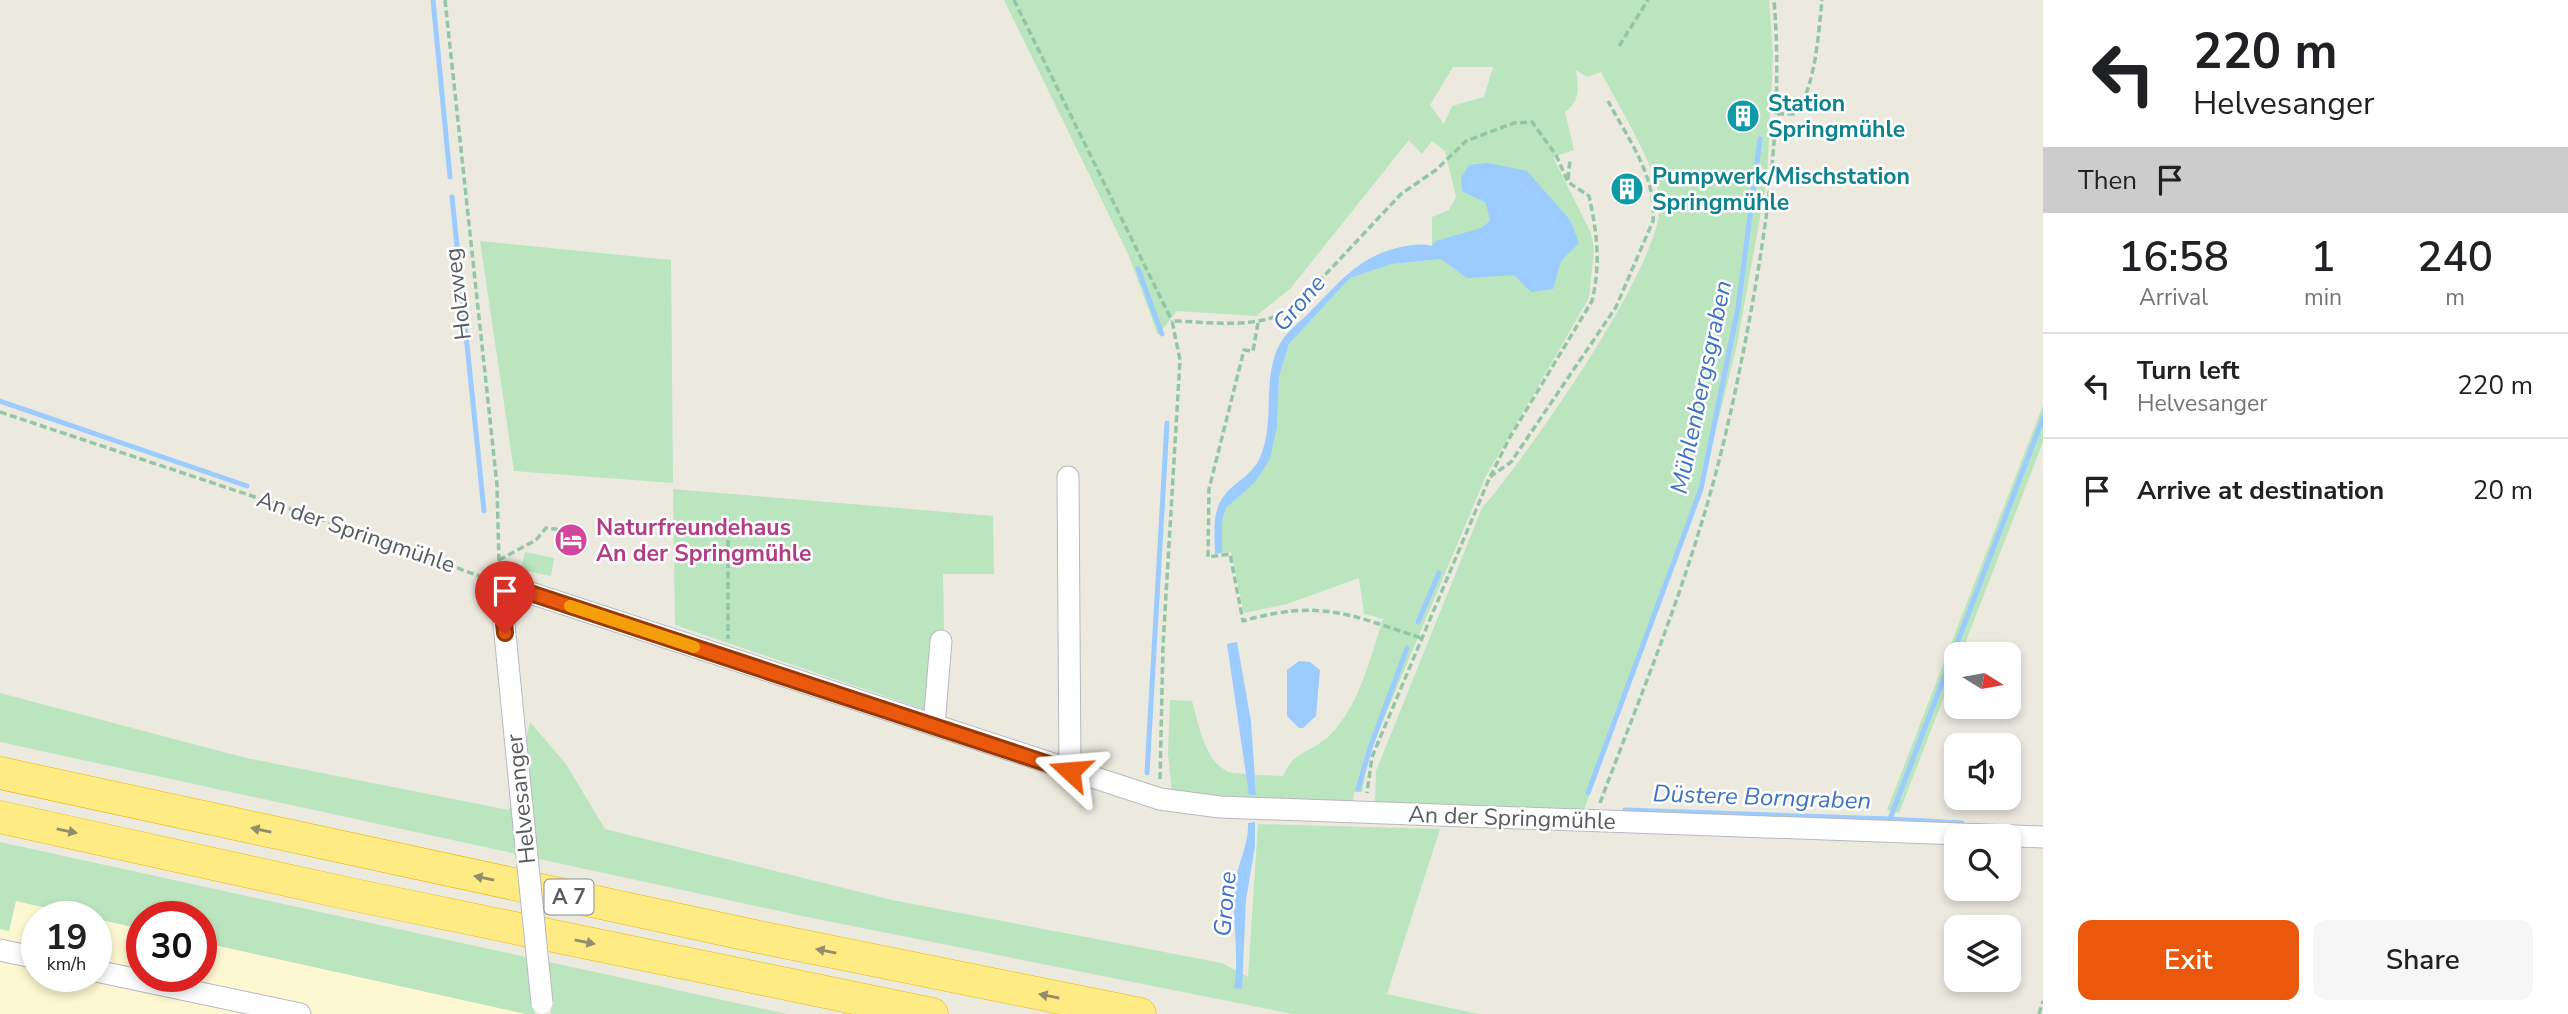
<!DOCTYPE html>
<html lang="en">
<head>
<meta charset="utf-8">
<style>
  body { margin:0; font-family:"Nunito Sans",sans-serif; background:#f6f6f6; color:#202124; height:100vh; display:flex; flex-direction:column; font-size:26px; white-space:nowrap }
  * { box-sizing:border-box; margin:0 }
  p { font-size:23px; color:#757577 }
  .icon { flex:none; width:38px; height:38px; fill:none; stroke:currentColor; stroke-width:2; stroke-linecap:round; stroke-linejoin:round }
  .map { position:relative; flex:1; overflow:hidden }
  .sheet { display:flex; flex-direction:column; background:#fff; width:525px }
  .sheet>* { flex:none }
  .hud { background:#fff; color:#202124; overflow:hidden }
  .needle { width:46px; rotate:101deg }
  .fabs { position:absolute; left:1944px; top:642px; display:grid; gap:14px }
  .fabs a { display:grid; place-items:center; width:77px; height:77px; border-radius:14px; background:#fff; box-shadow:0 4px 10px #0003; font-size:35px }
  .speed { position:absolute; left:21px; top:901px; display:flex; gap:14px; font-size:35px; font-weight:700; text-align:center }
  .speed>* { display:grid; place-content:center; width:91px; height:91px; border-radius:50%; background:#fff; box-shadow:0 4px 10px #0003; line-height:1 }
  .speed small { font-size:18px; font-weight:400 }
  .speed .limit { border:10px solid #d22; background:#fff; color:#111 }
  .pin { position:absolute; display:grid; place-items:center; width:60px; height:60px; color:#fff; margin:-72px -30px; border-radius:50% 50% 50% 0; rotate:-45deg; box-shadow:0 0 7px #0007 }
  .pin .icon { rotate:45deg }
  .me { position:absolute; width:77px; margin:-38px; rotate:289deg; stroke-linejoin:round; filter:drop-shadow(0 0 5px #0008) }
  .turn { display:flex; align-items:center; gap:24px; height:147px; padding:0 35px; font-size:32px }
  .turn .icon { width:91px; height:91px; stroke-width:2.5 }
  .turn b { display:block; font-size:49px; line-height:60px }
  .then { display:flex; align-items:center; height:66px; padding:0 35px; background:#0003; gap:14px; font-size:26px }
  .eta { display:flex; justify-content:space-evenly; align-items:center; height:119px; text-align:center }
  .eta b { font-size:42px; font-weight:600; line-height:49px }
  .action { display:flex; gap:14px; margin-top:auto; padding:14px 35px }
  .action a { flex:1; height:80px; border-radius:14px; background:#ea580c; color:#fff; font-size:28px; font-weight:600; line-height:80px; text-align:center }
  .action a+a { background:#f6f6f6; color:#202124 }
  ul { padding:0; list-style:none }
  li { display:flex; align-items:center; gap:21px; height:105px; padding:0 35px; border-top:2px solid #e0e0e0 }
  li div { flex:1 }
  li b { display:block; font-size:26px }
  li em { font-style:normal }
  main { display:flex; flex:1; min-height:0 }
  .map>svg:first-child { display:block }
</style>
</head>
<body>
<main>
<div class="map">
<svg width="2043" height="1014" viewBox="0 0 2043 1014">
  <rect width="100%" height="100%" fill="#eceadf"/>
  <path fill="#fef8d2" d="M0,898L88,917H37V976H96V919L142,929V976H201V942L526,1014H0Z"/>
  <path fill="#bae5be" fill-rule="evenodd" d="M1004,0H1769L1773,55L1767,179L1737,345L1701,489L1584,810L1375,802L1376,771L1482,508C1525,459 1664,263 1660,202C1657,166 1618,106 1601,72L1587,77L1576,70C1578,88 1581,101 1565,112L1574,150L1553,157L1591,233L1594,249L1589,298L1486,476L1369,754L1362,792H1354L1353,803L1172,793L1168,754L1170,700L1192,701C1198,722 1204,758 1225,770C1230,774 1240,773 1247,774L1250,795L1256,794L1255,775L1283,776C1295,748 1312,754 1331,734C1360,704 1370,658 1383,619L1364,614L1359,578L1287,604L1244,613L1231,552L1222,553V521L1226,508L1241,493L1277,427L1279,377L1289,344L1350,278L1392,264L1440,259L1432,252V217L1449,210L1456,197L1445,151L1432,141L1422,154L1409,140L1290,289L1256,316L1177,311L1158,335L1129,256ZM1453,67H1493L1484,97L1452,106L1444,124L1430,105Z
    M480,241L671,260L673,483L514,471Z
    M2043,405V442L1961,654H1956V666L1899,813L1887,810Z
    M673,489L993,516L994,574H943L944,633L929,711L675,625Z
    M525,552L554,558L551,576L521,570Z
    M0,693L246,758L509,810L530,722L566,764L605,829L892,900L1222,963L1248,977L1258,824L1440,829L1387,994L1478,1014H1293L807,917L0,742Z
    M0,842L787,1014H551L547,976L530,973L535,1014H526L201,942V917H142V929L16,901L9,931L0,929Z"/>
  <path fill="#9ccbff" d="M1488,163L1527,171L1570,220L1579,243L1561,261L1553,289L1531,292L1514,275L1467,278L1441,259L1392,264L1350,278L1289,344L1279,377L1277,427L1270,459L1255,482L1226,508L1222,521V553L1215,554C1214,524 1211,502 1237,483C1247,475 1257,467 1261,455C1274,423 1264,387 1275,355C1281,336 1294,327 1308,314C1337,285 1358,256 1401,247C1412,245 1422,243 1432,246L1436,241L1481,228L1490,221L1486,203L1462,191L1461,178L1469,165Z
    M1237,642L1251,721L1256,795H1249L1227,644Z
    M1299,661L1310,662L1320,670L1316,716L1303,728H1299L1287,716V670Z
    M1255,822V846L1246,900L1242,989L1234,988C1240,954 1231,919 1235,883C1238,863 1249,844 1248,823Z"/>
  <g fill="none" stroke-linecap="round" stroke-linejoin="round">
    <path stroke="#9ccbff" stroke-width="5" d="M433,0L450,177
      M452,197L484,511
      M1138,269L1162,334
      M0,401L247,486
      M1418,622L1439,573
      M1147,773L1167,423
      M1358,789L1370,748L1407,648
      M1588,793L1701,489L1738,308L1760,139
      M1625,810L1890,819L2043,418
      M1890,819L1962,823"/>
    <defs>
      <path id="minor" d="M1068,477L1070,771
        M934,725L941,641
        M522,807L500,583L1160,799L1220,807L2043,837
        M0,950L37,958
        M96,971L300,1014"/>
      <path id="highway" d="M0,773L754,936L1140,1014
        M0,817L350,894L932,1014"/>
    </defs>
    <use href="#minor" stroke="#b7b9bf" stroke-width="23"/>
    <use href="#highway" stroke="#ebb700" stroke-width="33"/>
    <path stroke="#93c6a7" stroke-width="3.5" stroke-dasharray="7 3.5" stroke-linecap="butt" d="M445,0L497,485L499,564
      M1014,0L1172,321
      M1619,46L1648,0
      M1777,114H1797C1816,80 1818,38 1822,0
      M1568,179L1570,160
      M1258,323L1253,351L1244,350L1209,489L1208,557L1230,554L1243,621C1319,599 1349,614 1421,638
      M0,412L318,518L485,578
      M1490,477L1511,462L1616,307L1653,221C1657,177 1628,139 1608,101
      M728,519V639
      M499,560L536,540L546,528L563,530
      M1160,779L1163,645L1180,360L1172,321C1215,322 1254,330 1293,309L1401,194L1436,170L1466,141L1514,123L1532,122L1556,155L1568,182L1589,196C1597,232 1601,264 1592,301L1510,437L1489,479L1372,757L1367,793
      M1600,803C1634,712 1672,621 1700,528C1721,461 1736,391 1749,322C1769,214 1783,109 1774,0
      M2039,1014L2043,1001"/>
    <use href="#minor" stroke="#fff" stroke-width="21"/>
    <use href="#highway" stroke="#ffeb83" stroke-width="32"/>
    <defs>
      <path id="minor-bridge" d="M522,807L542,1003"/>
    </defs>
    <use href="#minor-bridge" stroke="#b7b9bf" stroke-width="23" stroke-linecap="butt"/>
    <use href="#minor-bridge" stroke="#fff" stroke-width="21"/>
  </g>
  <defs><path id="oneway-solid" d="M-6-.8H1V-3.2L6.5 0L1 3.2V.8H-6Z" transform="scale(1.75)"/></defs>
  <g fill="#928d6d">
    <use href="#oneway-solid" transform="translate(261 830) rotate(-168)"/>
    <use href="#oneway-solid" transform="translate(67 831) rotate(12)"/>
    <use href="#oneway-solid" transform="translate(484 878) rotate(-168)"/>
    <use href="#oneway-solid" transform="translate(585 942) rotate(12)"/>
    <use href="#oneway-solid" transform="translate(826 951) rotate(-168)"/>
    <use href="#oneway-solid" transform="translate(1049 996) rotate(-169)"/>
  </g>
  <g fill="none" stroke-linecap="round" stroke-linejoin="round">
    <defs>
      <path id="route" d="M505,633L500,583L1070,771"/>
    </defs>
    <use href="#route" stroke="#983908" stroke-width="18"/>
    <use href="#route" stroke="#ea580c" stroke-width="12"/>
    <path stroke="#f59e0b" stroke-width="12" d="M570,606L694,647"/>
  </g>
  <defs>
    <symbol id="building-disc" viewBox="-11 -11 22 22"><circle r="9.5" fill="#0f9aa8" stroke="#fff"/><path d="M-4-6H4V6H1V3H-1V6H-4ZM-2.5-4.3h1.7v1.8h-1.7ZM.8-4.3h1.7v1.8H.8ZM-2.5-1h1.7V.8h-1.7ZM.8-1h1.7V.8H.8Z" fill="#fff"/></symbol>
    <symbol id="hotel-disc" viewBox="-11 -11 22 22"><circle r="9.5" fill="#d1479c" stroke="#fff"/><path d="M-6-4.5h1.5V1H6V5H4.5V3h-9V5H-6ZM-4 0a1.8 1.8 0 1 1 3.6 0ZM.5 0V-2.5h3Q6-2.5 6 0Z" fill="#fff"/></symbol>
  </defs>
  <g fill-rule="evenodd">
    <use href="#building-disc" x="1724" y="97" width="38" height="38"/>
    <use href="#building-disc" x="1608" y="170" width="38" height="38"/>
    <use href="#hotel-disc" x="552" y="521" width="38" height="38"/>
  </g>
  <g text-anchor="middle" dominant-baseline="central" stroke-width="5" stroke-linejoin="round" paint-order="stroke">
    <rect fill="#fff" stroke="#8a8c90" stroke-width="2" x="544.5" y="879.5" width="49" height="35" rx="5"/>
    <g font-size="21" font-weight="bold" fill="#585b61">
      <text x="569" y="897">A 7</text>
    </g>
    <g font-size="23" font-weight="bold" fill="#0d838f" stroke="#fff" text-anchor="start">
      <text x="1768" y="103">Station<tspan x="1768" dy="26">Springmühle</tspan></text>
      <text x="1652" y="176">Pumpwerk/Mischstation<tspan x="1652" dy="26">Springmühle</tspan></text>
    </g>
    <g font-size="23" fill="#585b61" stroke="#fff">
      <text transform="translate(458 294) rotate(-97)">Holzweg</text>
      <text transform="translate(356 532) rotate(19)">An der Springmühle</text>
      <text transform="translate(521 799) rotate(-96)">Helvesanger</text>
      <text transform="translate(1512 818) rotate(2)">An der Springmühle</text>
    </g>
    <g font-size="23" font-weight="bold" fill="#b23c85" stroke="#fff" text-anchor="start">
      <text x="596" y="527">Naturfreundehaus<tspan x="596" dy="26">An der Springmühle</tspan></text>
    </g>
    <g font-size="24" font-style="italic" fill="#3d72c4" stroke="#fff">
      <text transform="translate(1299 303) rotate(-49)">Grone</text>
      <text transform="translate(1701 387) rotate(-78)">Mühlenbergsgraben</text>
      <text transform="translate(1762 797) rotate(2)">Düstere Borngraben</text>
      <text transform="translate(1225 904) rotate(-85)">Grone</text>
    </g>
  </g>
</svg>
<div class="fabs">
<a><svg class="needle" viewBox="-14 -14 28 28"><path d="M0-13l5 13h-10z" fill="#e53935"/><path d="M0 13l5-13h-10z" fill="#757577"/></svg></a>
<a><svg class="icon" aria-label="sound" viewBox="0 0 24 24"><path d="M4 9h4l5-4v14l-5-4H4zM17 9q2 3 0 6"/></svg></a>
<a><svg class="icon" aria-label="search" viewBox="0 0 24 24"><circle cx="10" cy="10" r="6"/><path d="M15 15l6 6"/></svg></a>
<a><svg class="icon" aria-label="layers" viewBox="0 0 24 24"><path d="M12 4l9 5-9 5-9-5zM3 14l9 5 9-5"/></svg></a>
</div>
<div class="speed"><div>19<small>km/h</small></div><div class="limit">30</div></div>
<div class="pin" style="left:505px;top:633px;background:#d93025"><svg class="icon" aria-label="arrive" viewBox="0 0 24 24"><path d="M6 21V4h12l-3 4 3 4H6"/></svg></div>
<svg class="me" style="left:1070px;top:771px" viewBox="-20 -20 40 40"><path d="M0-17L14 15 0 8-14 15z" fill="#ea580c" stroke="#fff" stroke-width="4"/></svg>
</div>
<section class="sheet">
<div class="hud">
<div class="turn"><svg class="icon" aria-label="left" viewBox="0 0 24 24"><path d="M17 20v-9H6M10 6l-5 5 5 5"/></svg><div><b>220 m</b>Helvesanger</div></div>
<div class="then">Then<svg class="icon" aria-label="arrive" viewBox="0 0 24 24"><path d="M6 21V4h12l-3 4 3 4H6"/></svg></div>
</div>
<div class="eta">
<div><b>16:58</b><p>Arrival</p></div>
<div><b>1</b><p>min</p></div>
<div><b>240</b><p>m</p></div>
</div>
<ul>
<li><svg class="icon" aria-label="left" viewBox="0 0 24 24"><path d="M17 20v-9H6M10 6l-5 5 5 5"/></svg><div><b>Turn left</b><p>Helvesanger</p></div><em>220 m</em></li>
<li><svg class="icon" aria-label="arrive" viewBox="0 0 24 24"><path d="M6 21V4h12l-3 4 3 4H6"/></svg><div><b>Arrive at destination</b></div><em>20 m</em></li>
</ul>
<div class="action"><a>Exit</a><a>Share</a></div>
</section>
</main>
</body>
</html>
